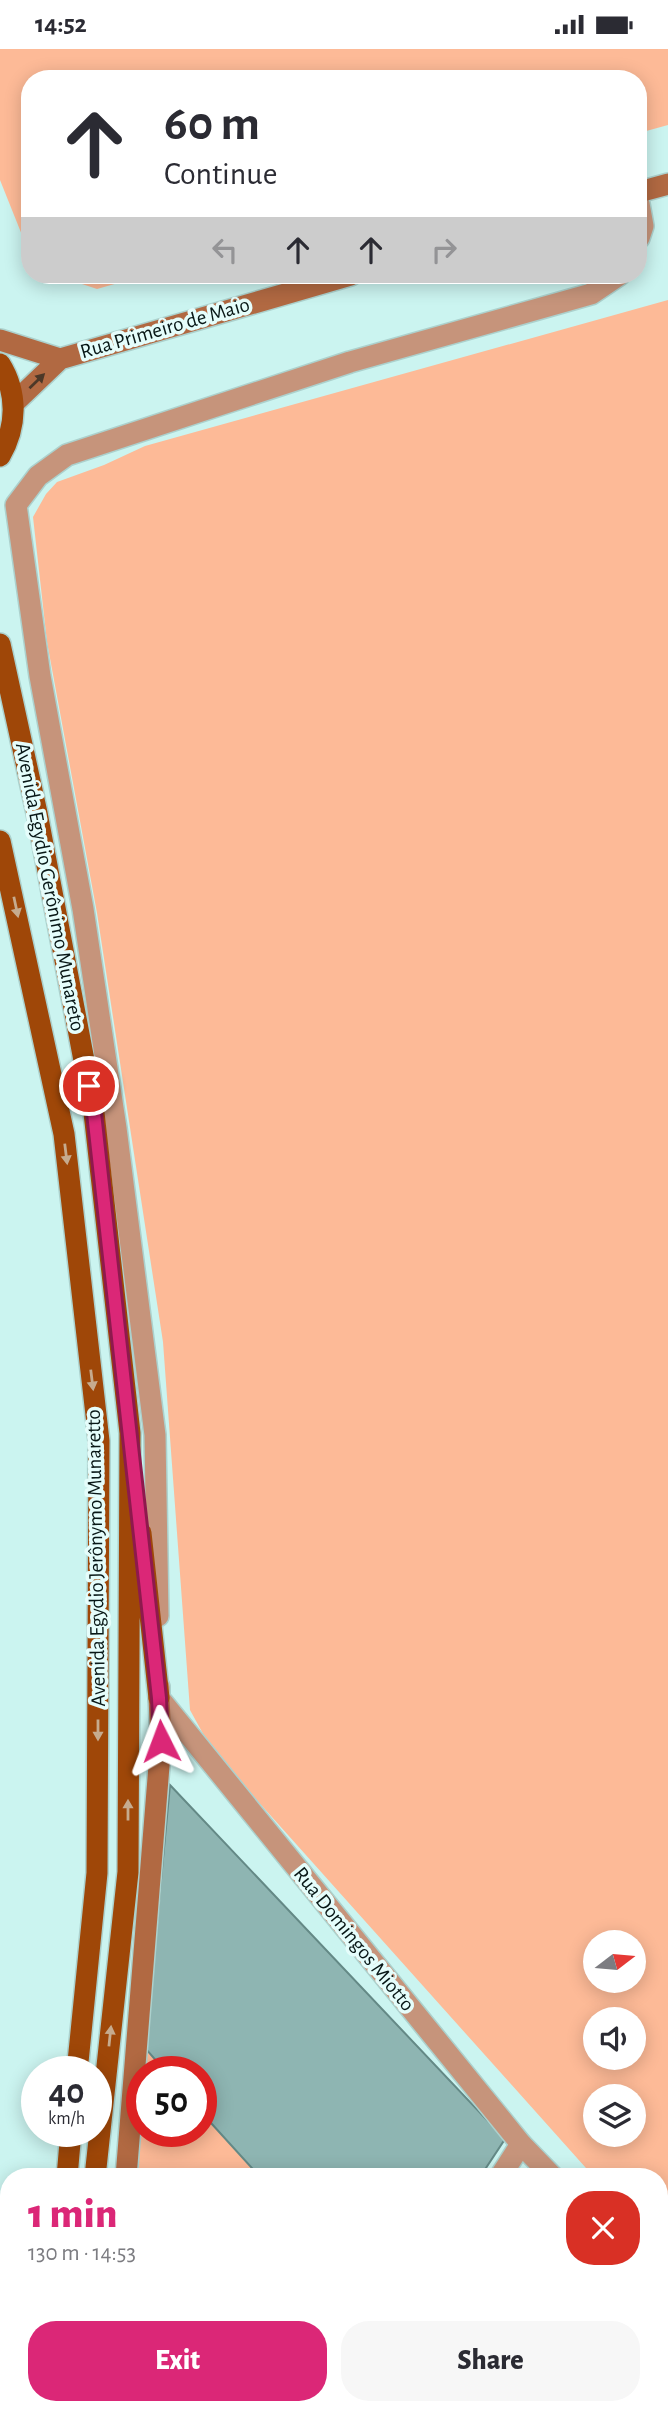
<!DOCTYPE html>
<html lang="en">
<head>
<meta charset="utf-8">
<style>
  body { margin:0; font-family:"Alegreya Sans",sans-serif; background:#f7f7f7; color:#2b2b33; height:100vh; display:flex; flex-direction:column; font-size:26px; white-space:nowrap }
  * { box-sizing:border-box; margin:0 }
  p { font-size:23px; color:#7c7c81 }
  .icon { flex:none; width:38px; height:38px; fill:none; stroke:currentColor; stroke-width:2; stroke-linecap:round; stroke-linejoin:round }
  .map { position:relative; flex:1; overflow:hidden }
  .details { position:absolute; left:0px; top:2119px; width:668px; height:247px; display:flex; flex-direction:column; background:#fff; border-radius:28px 28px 0 0; box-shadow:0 4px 18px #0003 }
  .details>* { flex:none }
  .guide { position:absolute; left:21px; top:21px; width:626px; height:214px; border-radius:28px; box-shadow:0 4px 18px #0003; background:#fff; color:#2b2b33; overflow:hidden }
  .needle { width:46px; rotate:74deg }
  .controls { position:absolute; left:583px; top:1881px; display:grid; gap:14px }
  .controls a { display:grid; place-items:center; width:63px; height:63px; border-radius:50%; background:#fff; box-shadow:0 4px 18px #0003; font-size:35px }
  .speed { position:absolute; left:21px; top:2007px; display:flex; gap:14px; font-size:35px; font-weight:700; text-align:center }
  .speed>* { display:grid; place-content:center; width:91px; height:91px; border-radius:50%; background:#fff; box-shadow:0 4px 18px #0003; line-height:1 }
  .speed small { font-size:18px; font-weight:400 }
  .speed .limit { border:10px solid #d22; background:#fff; color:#111 }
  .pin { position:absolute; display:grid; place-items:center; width:60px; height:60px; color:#fff; margin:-30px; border:4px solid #fff; border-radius:50%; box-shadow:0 2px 7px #0007 }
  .me { position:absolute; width:77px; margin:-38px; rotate:357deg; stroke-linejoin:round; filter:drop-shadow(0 0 5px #0008) }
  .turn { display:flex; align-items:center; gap:24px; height:147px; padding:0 28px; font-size:32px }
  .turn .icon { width:91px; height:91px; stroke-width:2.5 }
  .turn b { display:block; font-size:49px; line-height:60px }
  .lanes { display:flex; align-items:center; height:66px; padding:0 28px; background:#0003; justify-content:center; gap:35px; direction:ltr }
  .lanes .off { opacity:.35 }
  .round { display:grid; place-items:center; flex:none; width:74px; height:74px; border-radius:28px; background:#f7f7f7 }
  .summary { display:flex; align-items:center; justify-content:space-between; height:119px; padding:0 28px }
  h1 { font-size:42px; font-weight:800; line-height:52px; color:#db2777 }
  .primary-button { display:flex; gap:14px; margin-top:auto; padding:14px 28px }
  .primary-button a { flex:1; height:80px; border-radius:28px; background:#db2777; color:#fff; font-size:28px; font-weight:800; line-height:80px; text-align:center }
  .primary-button a+a { background:#f7f7f7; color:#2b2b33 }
  .status { display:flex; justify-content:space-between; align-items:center; height:49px; padding:0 35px; background:#fff; direction:ltr }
  .status svg { height:19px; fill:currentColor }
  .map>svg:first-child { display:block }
</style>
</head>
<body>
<div class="status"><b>14:52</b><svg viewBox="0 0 49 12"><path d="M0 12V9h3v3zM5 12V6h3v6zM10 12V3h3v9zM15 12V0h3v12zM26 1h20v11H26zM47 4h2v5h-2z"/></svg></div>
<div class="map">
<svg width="668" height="2365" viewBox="0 0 668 2365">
  <rect width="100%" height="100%" fill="#cbf4f0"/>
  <path fill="#fdba97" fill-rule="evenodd" d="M0,0H668V76L639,84V30H30V206L0,131Z
    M55,226H146L97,240Z
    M668,251V2210L660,2201V2128H594L212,1701L190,1661L163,1293L97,864L47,593L33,468L46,445L57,433L104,416L145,397ZM595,1894H634V1932H595ZM595,1970H634V2009H595ZM595,2048H634V2086H595Z
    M145,1999L166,2023H142Z
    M142,2030V2082H201V2063L260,2128H132Z
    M110,2357H328L323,2365H109Z"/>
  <path fill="#8eb5b2" stroke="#648986" stroke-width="2" d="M170,1736L505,2090L480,2128H260L201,2063V2023H166L145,1999Z
    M662,2309L668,2313V2360L665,2364L656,2357H660V2311Z
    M415,2357H466L467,2359L461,2365H422Z"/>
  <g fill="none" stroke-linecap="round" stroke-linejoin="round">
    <defs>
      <path id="minor" d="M500,2128L521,2095
        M343,2365L348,2357"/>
      <path id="tertiary" d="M639,155L643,177L639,189
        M158,1567L155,1386L116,1079L83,860L40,627L16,456L38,427L67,406L350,313L591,245L619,226
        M159,1638V1649L521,2095L553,2128
        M660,2237L668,2245"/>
      <path id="secondary" d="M639,143L668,135
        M0,291L60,310
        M14,354L60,310L351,226
        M126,2128L161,1692L159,1649
        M103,2365L104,2357"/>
      <path id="primary" d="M0,315C18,344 17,378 0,407
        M0,595L37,764L94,1064L130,1384L128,1823L95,2128
        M0,792L64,1085L99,1392L97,1824L77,2023
        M141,1484L159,1649
        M67,2128L71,2082
        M36,2365L37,2357
        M64,2365L65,2357"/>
    </defs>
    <use href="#minor" stroke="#acd1cd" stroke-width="24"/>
    <use href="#tertiary" stroke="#acd1cd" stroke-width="24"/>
    <use href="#secondary" stroke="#acd1cd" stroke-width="24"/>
    <use href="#primary" stroke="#acd1cd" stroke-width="24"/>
    <use href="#minor" stroke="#c6947b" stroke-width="21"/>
    <use href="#tertiary" stroke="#c6947b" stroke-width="21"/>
    <use href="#secondary" stroke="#b16942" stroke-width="21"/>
    <use href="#primary" stroke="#9f4708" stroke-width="21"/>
  </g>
  <defs><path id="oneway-solid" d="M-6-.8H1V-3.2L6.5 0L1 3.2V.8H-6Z" transform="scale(1.75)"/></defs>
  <use fill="#4c3828" href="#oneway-solid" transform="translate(37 332) rotate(-44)"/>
  <g fill="#c6ab8e">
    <use href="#oneway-solid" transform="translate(16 858) rotate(78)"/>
    <use href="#oneway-solid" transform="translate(66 1105) rotate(83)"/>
    <use href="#oneway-solid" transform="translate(92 1331) rotate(83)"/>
    <use href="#oneway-solid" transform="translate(98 1681) rotate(90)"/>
    <use href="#oneway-solid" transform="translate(128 1761) rotate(-90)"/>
    <use href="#oneway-solid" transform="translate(110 1987) rotate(-84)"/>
  </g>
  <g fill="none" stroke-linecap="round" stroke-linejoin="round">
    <defs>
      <path id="route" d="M89,1037L94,1064L159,1649L161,1692"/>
    </defs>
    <use href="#route" stroke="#8e194d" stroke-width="18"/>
    <use href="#route" stroke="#db2777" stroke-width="12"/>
  </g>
  <g text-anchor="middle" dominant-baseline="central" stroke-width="7" stroke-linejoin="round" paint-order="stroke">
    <g font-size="21" fill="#081716" stroke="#e5fdfb">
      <text transform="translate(165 279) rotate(-16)">Rua Primeiro de Maio</text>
      <text transform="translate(50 838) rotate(79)">Avenida Egydio Gerônimo Munareto</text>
      <text transform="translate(96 1509) rotate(-91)">Avenida Egydio Jerônymo Munaretto</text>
      <text transform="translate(354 1890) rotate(51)">Rua Domingos Miotto</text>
    </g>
  </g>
</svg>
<div class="controls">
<a><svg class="needle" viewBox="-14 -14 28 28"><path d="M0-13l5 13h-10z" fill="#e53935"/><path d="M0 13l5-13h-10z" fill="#7c7c81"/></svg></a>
<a><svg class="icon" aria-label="sound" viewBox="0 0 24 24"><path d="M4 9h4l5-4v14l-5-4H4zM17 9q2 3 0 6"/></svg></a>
<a><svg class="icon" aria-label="layers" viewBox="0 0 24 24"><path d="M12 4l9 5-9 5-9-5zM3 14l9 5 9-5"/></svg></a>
</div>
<div class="speed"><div>40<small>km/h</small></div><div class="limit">50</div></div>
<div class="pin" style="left:89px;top:1037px;background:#d93025"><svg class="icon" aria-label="arrive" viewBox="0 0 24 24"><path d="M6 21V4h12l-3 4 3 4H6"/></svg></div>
<svg class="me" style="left:161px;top:1692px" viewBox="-20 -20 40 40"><path d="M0-17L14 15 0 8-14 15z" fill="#db2777" stroke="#fff" stroke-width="4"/></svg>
<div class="guide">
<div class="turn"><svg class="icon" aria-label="ahead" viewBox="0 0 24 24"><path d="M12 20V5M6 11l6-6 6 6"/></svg><div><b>60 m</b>Continue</div></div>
<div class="lanes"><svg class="icon off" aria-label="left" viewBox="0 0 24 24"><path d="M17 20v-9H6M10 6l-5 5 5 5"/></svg><svg class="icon" aria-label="ahead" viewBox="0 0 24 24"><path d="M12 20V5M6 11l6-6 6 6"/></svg><svg class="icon" aria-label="ahead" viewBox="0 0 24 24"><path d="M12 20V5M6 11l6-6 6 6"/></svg><svg class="icon off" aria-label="right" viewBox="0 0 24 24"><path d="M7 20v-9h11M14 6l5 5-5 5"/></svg></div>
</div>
<section class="details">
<div class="summary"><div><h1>1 min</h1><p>130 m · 14:53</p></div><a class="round" style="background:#d93025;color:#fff"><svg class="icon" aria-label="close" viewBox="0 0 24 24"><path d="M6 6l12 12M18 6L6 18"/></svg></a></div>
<div class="primary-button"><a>Exit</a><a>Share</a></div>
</section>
</div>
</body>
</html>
